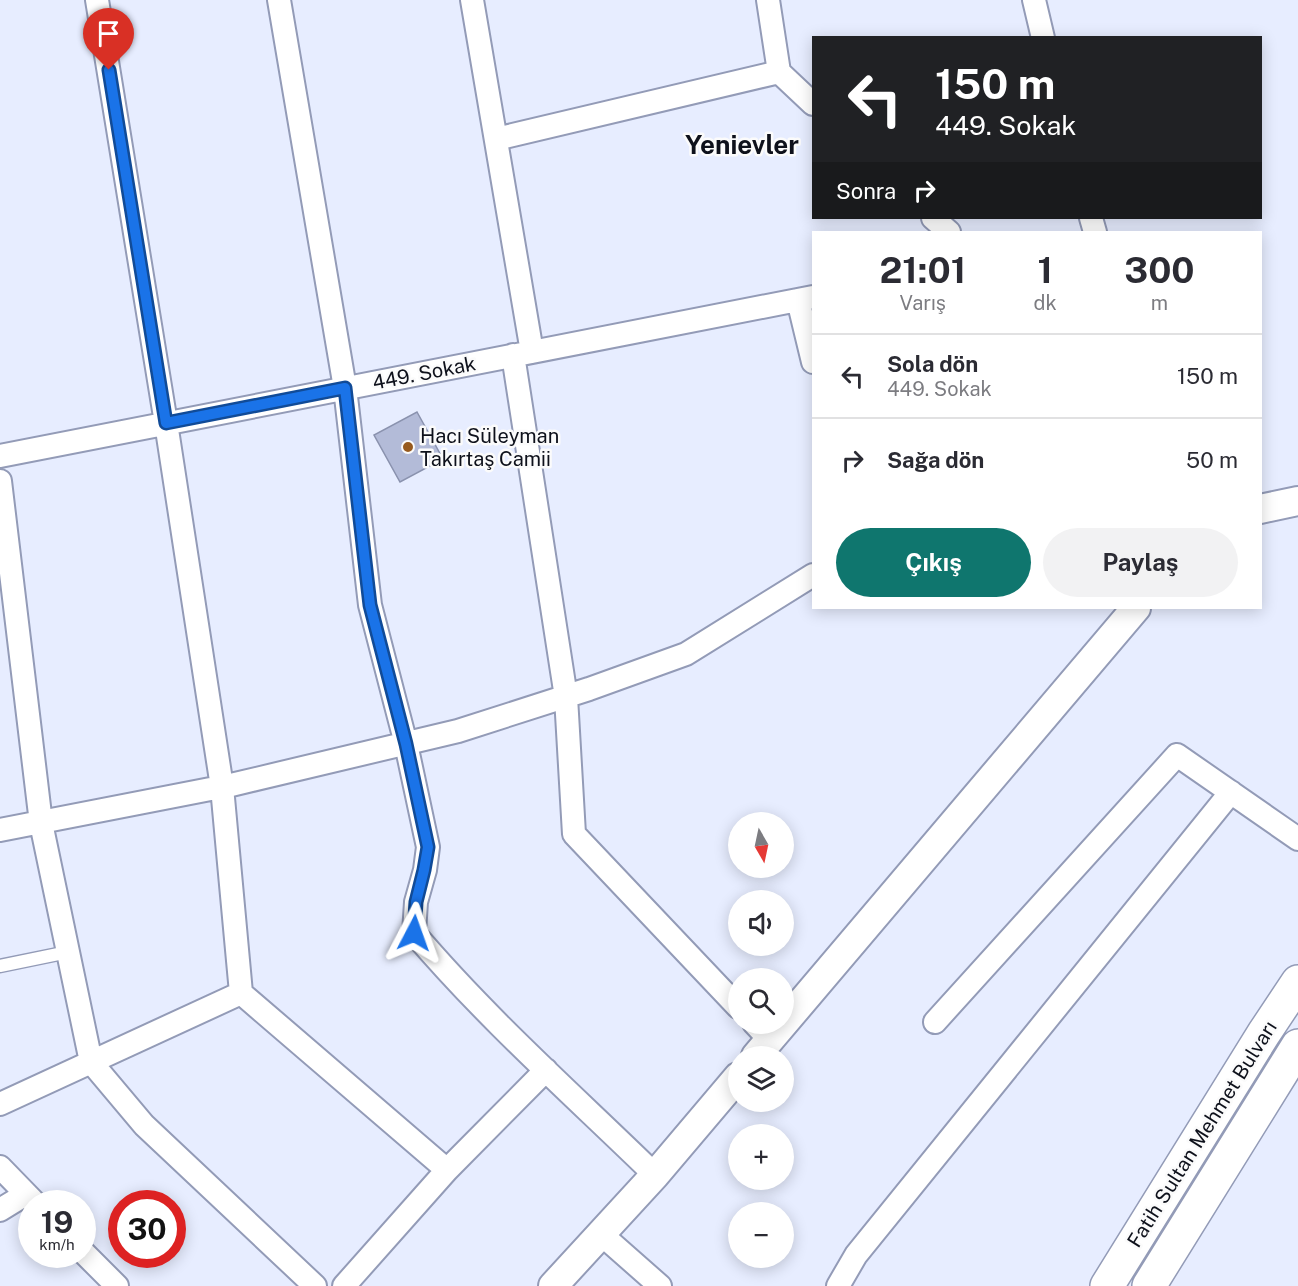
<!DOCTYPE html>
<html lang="tr">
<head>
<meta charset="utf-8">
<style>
  body { margin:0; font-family:"Public Sans",sans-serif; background:#f2f2f3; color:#2b2b33; height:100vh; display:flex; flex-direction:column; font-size:22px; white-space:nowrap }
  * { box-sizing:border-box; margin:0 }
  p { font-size:20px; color:#7c7c81 }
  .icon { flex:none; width:33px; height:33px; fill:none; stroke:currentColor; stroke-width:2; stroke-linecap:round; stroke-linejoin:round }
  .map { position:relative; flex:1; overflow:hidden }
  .details { position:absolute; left:812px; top:231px; width:450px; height:378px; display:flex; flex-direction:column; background:#fff; border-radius:0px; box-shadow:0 3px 15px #0003 }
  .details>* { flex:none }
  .top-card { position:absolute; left:812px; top:36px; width:450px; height:183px; border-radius:0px; box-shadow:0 3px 15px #0003; background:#202124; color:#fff; overflow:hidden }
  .needle { width:39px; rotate:171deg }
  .controls { position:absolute; left:728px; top:812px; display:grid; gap:12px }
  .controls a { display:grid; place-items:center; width:66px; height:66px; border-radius:50%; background:#fff; box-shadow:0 3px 15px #0003; font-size:30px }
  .speed { position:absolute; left:18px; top:1190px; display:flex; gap:12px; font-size:30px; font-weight:700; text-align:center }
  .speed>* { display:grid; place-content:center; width:78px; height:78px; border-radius:50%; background:#fff; box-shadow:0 3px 15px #0003; line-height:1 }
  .speed small { font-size:15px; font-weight:400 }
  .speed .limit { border:9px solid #d22; background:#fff; color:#111 }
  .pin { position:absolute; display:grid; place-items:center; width:51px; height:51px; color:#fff; margin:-62px -26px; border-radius:50% 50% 50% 0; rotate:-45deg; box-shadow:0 0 6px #0007 }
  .pin .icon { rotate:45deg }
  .me { position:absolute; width:66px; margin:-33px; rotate:4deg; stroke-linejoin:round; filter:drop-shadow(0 0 4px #0008) }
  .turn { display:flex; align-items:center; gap:21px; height:126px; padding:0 24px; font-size:27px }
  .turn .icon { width:78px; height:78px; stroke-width:2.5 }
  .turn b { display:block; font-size:42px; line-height:51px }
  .then { display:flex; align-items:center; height:57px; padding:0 24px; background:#0003; gap:12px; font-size:22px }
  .eta { display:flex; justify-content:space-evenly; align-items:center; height:102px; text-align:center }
  .eta b { font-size:36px; font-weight:700; line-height:42px }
  .button { display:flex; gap:12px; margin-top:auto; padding:12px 24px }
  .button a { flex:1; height:69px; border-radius:36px; background:#0f766e; color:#fff; font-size:24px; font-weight:700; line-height:69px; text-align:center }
  .button a+a { background:#f2f2f3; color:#2b2b33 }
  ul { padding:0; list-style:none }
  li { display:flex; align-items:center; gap:18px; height:84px; padding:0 24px; border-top:2px solid #e1e1e2 }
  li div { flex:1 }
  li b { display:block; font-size:22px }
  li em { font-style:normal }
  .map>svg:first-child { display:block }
</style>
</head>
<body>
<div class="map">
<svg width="1298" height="1286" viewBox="0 0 1298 1286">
  <rect width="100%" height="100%" fill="#e7edff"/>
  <path fill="#b3bbd8" stroke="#8a92ae" stroke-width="1.5" d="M417,412L443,459L400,482L374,435Z"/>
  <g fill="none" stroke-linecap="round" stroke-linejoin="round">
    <defs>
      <path id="service" d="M0,966L68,952"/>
      <path id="minor" d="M97,0L166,423L222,787L241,993L447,1170
        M279,0L345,388L370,605L406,744L428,847L425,870L416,902L414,933C488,1020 574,1096 655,1175
        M472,0L532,352
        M768,0L779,72L813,104
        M1034,0L1043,38
        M496,139L779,72
        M933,218L949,232
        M1091,218L1095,232
        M798,300L813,362
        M513,355L566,697L574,834L738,1007
        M0,456L813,297
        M0,481L41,823L91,1062L144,1125L315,1286
        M0,830L231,785L458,731L589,689L686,654L813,575
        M935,1022L1177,755L1298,839
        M754,1023L770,1040
        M0,1104L241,993
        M0,1167L35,1203
        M0,1210L26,1194
        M601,1234L660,1286
        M82,1251L117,1286
        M344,1286L447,1170L546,1070
        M838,1286L856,1255L1231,792"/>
      <path id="tertiary" d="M1260,509L1298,501
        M756,1056L1136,608
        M553,1286L655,1175L738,1077"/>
      <path id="primary" d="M1107,1286L1264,1033L1298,982
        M1149,1286L1298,1046"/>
    </defs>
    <use href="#service" stroke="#939bb7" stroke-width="15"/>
    <use href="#minor" stroke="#939bb7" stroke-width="26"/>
    <use href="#tertiary" stroke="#939bb7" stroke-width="32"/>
    <use href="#primary" stroke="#939bb7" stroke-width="36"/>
    <use href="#service" stroke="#fff" stroke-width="12"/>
    <use href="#minor" stroke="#fff" stroke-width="22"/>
    <use href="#tertiary" stroke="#fff" stroke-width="28"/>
    <use href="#primary" stroke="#fff" stroke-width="33"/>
  </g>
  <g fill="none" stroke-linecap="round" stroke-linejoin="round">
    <defs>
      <path id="route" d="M109,70L166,423L345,388L370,605L406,744L428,847L424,870L416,902L414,933"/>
    </defs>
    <use href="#route" stroke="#114b97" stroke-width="15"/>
    <use href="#route" stroke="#1a73e8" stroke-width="10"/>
  </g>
  <circle fill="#975a1e" stroke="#fbfbfb" stroke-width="2" cx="408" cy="447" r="6"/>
  <g text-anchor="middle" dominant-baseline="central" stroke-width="5" stroke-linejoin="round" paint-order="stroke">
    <g font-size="20" fill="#0e111b" stroke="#fbfbfb">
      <text transform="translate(424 373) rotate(-11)">449. Sokak</text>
      <text transform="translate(1202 1134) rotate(-58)">Fatih Sultan Mehmet Bulvarı</text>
    </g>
    <g font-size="20" fill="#0e111b" stroke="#fbfbfb" text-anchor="start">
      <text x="420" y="436">Hacı Süleyman<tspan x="420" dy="23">Takırtaş Camii</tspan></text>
    </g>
    <g font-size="26" font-weight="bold" fill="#0e111b" stroke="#fbfbfb">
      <text x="742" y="144">Yenievler</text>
    </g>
  </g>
</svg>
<div class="controls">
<a><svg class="needle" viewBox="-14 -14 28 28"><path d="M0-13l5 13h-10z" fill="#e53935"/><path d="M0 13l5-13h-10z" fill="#7c7c81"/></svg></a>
<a><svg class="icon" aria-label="sound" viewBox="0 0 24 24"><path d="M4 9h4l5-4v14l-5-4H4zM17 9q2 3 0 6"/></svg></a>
<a><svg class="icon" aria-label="search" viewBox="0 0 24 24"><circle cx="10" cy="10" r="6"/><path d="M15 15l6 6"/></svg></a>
<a><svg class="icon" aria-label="layers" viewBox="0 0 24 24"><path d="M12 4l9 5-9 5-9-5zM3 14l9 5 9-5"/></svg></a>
<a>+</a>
<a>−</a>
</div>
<div class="speed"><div>19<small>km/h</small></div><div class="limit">30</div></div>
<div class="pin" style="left:109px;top:70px;background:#d93025"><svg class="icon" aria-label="arrive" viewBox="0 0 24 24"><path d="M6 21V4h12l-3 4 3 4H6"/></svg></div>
<svg class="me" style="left:414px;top:933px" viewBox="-20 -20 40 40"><path d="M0-17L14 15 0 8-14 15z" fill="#1a73e8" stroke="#fff" stroke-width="4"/></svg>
<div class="top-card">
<div class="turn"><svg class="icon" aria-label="left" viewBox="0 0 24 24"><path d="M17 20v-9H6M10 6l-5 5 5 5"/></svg><div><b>150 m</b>449. Sokak</div></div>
<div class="then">Sonra<svg class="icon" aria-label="right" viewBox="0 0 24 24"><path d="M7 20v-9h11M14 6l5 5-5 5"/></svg></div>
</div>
<section class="details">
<div class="eta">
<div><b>21:01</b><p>Varış</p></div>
<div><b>1</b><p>dk</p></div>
<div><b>300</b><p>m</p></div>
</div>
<ul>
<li><svg class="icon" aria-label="left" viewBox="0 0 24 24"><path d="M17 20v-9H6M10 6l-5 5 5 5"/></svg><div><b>Sola dön</b><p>449. Sokak</p></div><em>150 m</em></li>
<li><svg class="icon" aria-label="right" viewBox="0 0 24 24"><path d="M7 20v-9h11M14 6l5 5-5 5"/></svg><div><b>Sağa dön</b></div><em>50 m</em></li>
</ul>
<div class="button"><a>Çıkış</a><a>Paylaş</a></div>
</section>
</div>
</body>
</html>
